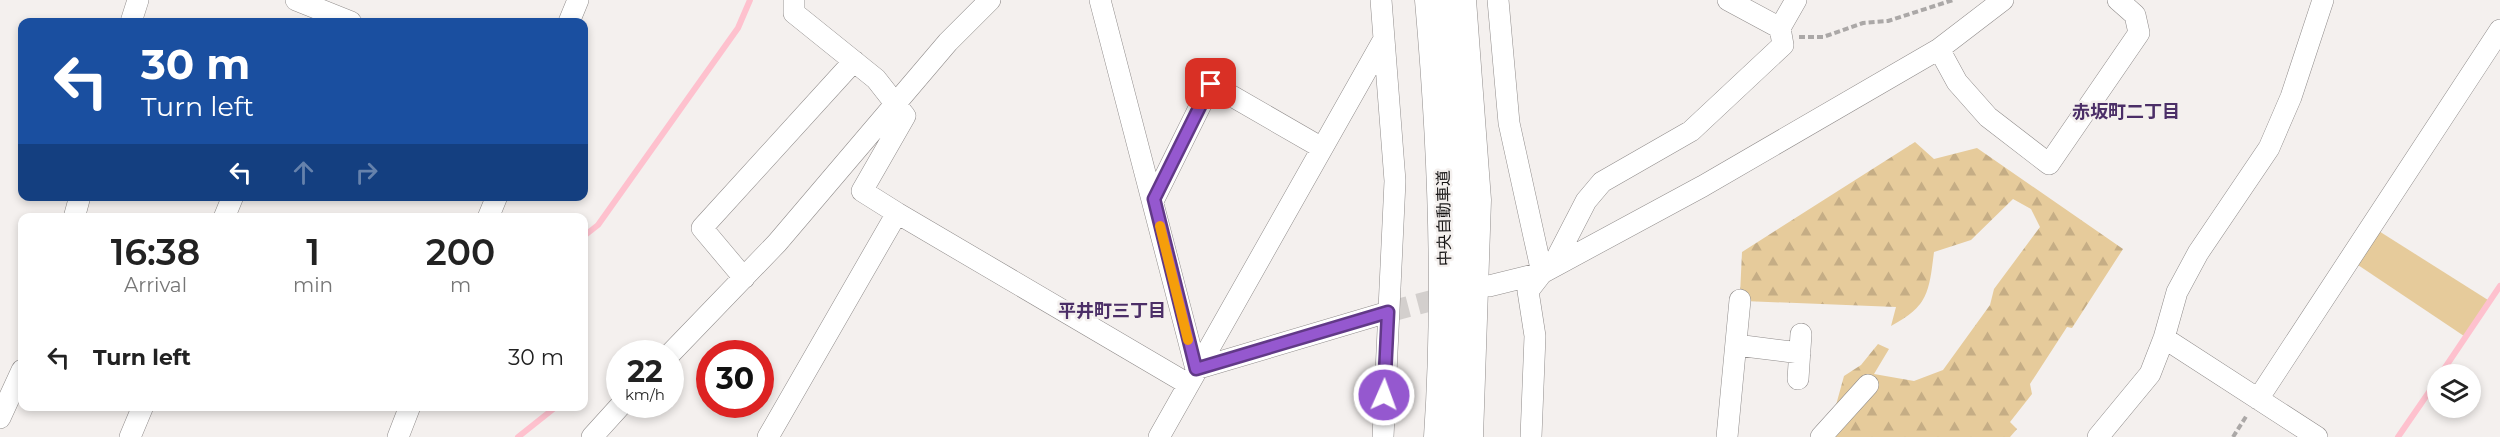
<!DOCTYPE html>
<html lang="en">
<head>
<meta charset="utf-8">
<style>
  body { margin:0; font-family:Montserrat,"Noto Sans JP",sans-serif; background:#f6f6f6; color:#222; height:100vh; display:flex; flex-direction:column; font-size:22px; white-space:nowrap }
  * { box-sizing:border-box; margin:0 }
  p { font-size:20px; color:#767676 }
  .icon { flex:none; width:33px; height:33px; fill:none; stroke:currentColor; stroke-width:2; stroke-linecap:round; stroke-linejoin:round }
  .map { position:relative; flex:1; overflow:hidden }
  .drawer { position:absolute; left:18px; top:213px; width:570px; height:198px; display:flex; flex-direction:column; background:#fff; border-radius:12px; box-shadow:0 3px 9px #0003 }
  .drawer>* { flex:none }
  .banner { position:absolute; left:18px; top:18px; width:570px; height:183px; border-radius:12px; box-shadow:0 3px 9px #0003; background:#1a4fa0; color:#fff; overflow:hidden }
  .tools { position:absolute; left:2427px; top:364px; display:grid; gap:12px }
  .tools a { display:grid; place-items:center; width:54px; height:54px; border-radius:50%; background:#fff; box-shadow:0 3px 9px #0003; font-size:30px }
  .speed { position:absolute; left:606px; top:340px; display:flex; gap:12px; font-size:30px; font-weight:700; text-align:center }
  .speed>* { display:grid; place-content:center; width:78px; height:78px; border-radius:50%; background:#fff; box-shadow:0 3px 9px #0003; line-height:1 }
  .speed small { font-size:15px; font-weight:400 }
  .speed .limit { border:9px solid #d22; background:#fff; color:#111 }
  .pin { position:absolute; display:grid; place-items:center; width:51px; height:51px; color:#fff; margin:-26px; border-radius:12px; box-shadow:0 3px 9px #0006 }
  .me { position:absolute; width:66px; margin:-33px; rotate:2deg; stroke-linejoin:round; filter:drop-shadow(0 0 4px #0008) }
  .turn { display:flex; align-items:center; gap:21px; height:126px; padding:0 24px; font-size:27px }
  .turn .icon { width:78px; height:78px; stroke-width:2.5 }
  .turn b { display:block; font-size:42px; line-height:51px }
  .lanes { display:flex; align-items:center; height:57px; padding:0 24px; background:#0003; justify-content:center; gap:30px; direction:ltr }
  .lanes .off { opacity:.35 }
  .eta { display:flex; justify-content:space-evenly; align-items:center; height:102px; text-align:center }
  .eta b { font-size:36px; font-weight:600; line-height:42px }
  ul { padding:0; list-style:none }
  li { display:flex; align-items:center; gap:18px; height:84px; padding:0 24px }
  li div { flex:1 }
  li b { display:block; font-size:22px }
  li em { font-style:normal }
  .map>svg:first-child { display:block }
</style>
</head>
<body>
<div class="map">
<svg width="2500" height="437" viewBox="0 0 2500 437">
  <defs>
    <pattern id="forest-firs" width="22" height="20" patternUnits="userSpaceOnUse" patternTransform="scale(1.5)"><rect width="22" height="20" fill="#e6cb9b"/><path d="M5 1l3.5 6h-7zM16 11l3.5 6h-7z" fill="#c5ad85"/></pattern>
  </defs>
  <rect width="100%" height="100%" fill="#f4f0ee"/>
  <path fill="#e6cb9b" d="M2374,228L2488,300L2464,336L2352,261Z"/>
  <path fill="url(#forest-firs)" d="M1915,142L1934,159L1977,148L2123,249L2072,328L2067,327L2030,384L2032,394L2010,422L2017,429L2010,437H1820L1833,416L1844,376L1861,365L1878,344L1889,349L1874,374L1914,381L1943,370L1990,305L1994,289L2040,227L2031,209L2013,199L1971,240L1934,252C1929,291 1929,306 1891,326L1896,307L1744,301L1740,295L1742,252Z"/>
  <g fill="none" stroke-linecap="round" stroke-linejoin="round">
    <path stroke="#fec1ce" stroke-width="6" d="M584,236L598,225L738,28L750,0
      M584,371V376
      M2440,375L2500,286
      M518,437L557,406
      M2398,437L2438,379"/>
    <path stroke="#d3cfcd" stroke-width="21" stroke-dasharray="21 10" stroke-linecap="butt" d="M1388,312L1457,294"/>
    <defs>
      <path id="minor" d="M296,0L351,22
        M794,0V13L876,79L905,116L862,191L897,213
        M1100,0L1196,369
        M1381,0L1395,181L1383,437
        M1498,0L1509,123L1542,273
        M1728,0L1780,28
        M131,22L138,0
        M569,22L578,0
        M1939,49L1957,82L1988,117L2049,164L2139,33L2135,15L2118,0
        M1154,199L1211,84L1322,148
        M74,218L80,196
        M224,218L233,196
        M488,218L497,196
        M1553,265L1586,201L1602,182L1691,131L1783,45L1780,28L1796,0
        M744,278L702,228L854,61
        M1489,286L1542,273
        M2164,338L2317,437
        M1736,345L1800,353
        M670,354L777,243L948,42L990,0
        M1196,369L1388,312
        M1798,379L1801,334
        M2258,399L2500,30
        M0,418L22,370
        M130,437L143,406
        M398,437L410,406
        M592,437L621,405
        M768,437L897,213L1188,384
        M1159,437L1384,39
        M1531,437L1535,336L1528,291L1542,273L1703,186L1939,49L2003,0
        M1727,437L1740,300
        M1821,437L1868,385
        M2098,437L2150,374L2164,338L2177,292L2198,253L2269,148L2291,97L2323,0"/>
      <path id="highway" d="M1431,0C1444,146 1450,291 1440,437
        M1460,0L1475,200L1467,437"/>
    </defs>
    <use href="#minor" stroke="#908c8b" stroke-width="22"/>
    <use href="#highway" stroke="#908c8b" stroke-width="33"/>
    <path stroke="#aba8a7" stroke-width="4" stroke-dasharray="6 3" stroke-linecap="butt" d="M1799,37H1823L1863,23L1888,21L1953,0
      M2233,437L2247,415"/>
    <use href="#minor" stroke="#fff" stroke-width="21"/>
    <use href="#highway" stroke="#fff" stroke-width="32"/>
  </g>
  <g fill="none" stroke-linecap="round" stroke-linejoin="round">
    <defs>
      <path id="route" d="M1211,84L1154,199L1196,369L1388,312L1384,395"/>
    </defs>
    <use href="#route" stroke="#613987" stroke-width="15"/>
    <use href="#route" stroke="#9558cf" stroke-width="10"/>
    <path stroke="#f59e0b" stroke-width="10" d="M1160,226L1188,340"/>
  </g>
  <g text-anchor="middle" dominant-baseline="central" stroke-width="5" stroke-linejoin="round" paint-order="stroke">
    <g font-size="16" fill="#171515" stroke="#f4f0ee">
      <text transform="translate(1444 218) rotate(-91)">中央自動車道</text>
    </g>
    <g font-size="18" font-weight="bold" fill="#4b2e67" stroke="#f4f0ee">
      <text x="2126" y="112">赤坂町二丁目</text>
      <text x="1112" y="311">平井町三丁目</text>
    </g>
  </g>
</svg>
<div class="tools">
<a><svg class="icon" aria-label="layers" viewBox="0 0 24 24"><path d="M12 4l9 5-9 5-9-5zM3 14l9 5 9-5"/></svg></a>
</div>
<div class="speed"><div>22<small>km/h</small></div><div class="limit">30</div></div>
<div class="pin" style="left:1211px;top:84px;background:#d93025"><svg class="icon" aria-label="arrive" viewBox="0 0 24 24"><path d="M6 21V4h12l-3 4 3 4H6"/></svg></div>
<svg class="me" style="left:1384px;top:395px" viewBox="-20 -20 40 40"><circle r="17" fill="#9558cf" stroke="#fff" stroke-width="3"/><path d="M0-11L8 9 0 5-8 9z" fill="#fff"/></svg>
<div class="banner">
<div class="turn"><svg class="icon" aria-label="left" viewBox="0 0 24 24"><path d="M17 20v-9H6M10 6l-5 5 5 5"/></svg><div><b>30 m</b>Turn left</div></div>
<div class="lanes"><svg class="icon" aria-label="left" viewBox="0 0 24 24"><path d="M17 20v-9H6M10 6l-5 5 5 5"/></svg><svg class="icon off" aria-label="ahead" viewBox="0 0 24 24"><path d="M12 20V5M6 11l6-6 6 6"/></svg><svg class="icon off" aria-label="right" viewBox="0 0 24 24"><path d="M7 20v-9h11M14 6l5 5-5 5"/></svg></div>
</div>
<section class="drawer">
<div class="eta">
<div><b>16:38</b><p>Arrival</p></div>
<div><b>1</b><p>min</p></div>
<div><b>200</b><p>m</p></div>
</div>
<ul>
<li><svg class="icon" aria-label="left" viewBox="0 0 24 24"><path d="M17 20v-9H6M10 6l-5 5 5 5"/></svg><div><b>Turn left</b></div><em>30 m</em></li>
</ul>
</section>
</div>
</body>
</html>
